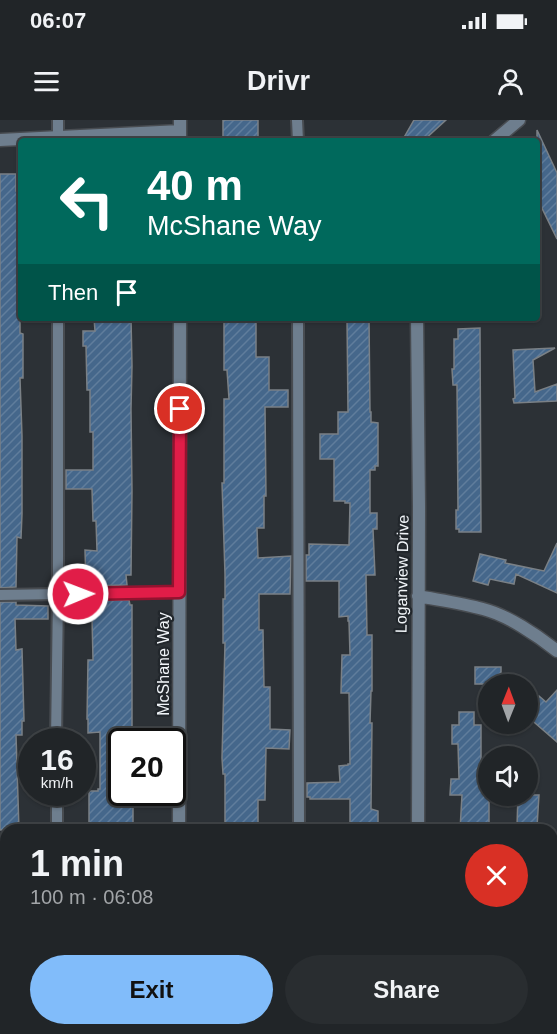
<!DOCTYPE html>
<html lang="en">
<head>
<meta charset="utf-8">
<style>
  body { margin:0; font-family:Arial,sans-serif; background:#292d30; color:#f1f3f6; height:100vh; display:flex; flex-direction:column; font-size:22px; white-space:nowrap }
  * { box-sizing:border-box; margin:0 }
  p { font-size:20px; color:#a2a5a8 }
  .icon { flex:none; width:33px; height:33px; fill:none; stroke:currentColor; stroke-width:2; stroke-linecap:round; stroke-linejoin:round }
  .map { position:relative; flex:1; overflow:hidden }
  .sheet { position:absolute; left:0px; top:704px; width:558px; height:212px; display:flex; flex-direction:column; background:#212528; border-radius:18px 18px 0 0; box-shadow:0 2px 4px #0004,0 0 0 2px #3e4245 }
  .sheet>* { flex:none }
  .top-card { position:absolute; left:18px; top:18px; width:522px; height:183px; border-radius:6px; box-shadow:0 2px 4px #0004,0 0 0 2px #3e4245; background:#00695c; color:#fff; overflow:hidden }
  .needle { width:39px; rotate:1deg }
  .buttons { position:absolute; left:478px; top:554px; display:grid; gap:12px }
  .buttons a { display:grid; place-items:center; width:60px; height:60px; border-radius:50%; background:#212528; box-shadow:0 2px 4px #0004,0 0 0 2px #3e4245; font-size:30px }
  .speed { position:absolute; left:18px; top:608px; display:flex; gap:12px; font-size:30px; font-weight:700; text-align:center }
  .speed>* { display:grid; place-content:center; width:78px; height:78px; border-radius:50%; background:#212528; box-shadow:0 2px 4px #0004,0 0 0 2px #3e4245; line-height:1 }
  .speed small { font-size:15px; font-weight:400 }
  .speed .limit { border:3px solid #111; border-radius:9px; background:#fff; color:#111 }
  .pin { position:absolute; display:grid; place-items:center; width:51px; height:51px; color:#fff; margin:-26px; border:3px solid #fff; border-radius:50%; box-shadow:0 2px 6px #0007 }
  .me { position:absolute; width:66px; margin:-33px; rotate:89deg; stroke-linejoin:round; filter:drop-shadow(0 0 4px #0008) }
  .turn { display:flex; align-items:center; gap:21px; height:126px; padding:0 30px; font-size:27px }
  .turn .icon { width:78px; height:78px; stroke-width:2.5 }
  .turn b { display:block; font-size:42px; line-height:51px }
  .then { display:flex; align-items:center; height:57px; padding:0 30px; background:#0003; gap:12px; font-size:22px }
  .round { display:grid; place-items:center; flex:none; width:63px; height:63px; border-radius:32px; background:#292d30 }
  .headline { display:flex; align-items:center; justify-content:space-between; height:102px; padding:0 30px }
  h1 { font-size:36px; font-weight:700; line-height:45px }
  .action { display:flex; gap:12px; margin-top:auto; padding:12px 30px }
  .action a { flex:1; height:69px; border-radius:36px; background:#81bcfa; color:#111; font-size:24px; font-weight:700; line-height:69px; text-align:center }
  .action a+a { background:#292d30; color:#f1f3f6 }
  .status { display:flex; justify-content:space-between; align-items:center; height:42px; padding:0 30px; background:#212528; direction:ltr }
  .status svg { height:16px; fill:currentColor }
  header { display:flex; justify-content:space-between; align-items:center; height:78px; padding:0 30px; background:#212528; font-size:27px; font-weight:700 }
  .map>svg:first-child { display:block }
</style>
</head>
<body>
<div class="status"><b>06:07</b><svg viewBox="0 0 49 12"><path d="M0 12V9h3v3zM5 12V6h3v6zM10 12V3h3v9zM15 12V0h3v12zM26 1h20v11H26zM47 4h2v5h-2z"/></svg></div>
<header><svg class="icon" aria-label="menu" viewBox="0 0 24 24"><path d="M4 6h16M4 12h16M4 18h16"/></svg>Drivr<svg class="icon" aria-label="person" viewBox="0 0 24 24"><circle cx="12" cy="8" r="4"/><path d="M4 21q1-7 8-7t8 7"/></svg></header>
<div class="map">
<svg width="557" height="914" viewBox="0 0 557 914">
  <defs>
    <pattern id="building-hatch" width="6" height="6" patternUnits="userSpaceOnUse" patternTransform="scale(1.5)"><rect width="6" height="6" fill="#45678b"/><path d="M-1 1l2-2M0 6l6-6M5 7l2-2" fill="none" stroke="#607d9c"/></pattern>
  </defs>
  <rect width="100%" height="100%" fill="#2c3136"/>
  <path fill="url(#building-hatch)" stroke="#7a8086" stroke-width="1.5" d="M223,0H258V19H223Z
    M414,0H446L423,21H402Z
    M537,10L557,53V119L537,78Z
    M0,54H16V71H21L20,180V213L23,214V258H20L22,316V394L21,418L17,417L16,467L0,468Z
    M94,198H131L132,246L131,289L132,371L131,455H126L127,465L86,466L85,430L97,431L96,401H93L92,369H66V350H93V312H90V270H87L86,226H83V211H95Z
    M224,198H256V237H269V270H288V287H265L266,376H264V408H257L258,438L291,436L290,474H259V510H263L264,567H270V609L290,610L289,629L266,628L265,680H258V710H232V706H225V654H223L222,638L225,523H223V479H225V454L222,363H224V279H229L227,250H224Z
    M347,198H369L370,292H371V302L378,303V346H375V350H370V393H377V409H373L375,455H366L367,515H372V571H371L370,603H372L371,689L378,691V705H373L374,710H350V679H310V677H307V663L340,662L339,646L348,645V644H350L349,573H341L342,535H350L349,501H348V496L339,497V461H306V435H309V424L349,425L350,383H345V381H334V339H320V314H338V292H348Z
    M480,208L481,412H459V409H456V390H458L457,265H453L452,249H454V219H458V209Z
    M555,228L533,240L535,272L557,264V281L514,283L513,279L515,278L513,230Z
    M557,423V473L516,454L514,464L490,459L488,465L473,461L480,434L506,440L505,443L544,451Z
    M129,480L130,485H132V621H122V672H133V710H89V671H98V669H100V612L88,613V599H87L88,540H93L92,498H86V481Z
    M0,482H16V485L48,486V499H15L16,530L22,529L24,601H22V615H16L19,710H0Z
    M475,547H501V564H475Z
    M557,570V622L528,597V588L539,576L546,582Z
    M459,592H474V605H481V649H489V710H460L462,675H450L451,659H459L458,624H452V605H459Z
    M518,675H539L537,707L517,706Z"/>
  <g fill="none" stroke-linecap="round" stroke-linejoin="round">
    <defs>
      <path id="service" d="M297,0L298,21
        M58,21V0
        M298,198L299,710
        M0,475L179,472
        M56,621L58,474V198
        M57,672V710
        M301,909V914
        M60,914V909"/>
      <path id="minor" d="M0,20L180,11
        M180,21V0
        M494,21L519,0
        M417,198L419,387L418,710
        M418,476C439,480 462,483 483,489C507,495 537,515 557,531
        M179,710L180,198
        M0,844H6
        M552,886L557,890
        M179,909V914
        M417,914L418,909"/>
    </defs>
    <use href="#service" stroke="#484c51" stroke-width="14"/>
    <use href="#minor" stroke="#484c51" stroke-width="15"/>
    <use href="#service" stroke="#6e7e8e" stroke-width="10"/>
    <use href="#minor" stroke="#6e7e8e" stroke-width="12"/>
  </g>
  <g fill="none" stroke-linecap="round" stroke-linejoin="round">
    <defs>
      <path id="route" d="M78,474L179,472L180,289"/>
    </defs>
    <use href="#route" stroke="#92132f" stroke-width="15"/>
    <use href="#route" stroke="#e11d48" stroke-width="10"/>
  </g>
  <g text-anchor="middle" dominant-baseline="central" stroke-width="4.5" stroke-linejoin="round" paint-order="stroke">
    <g font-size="16" fill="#f1f5f9" stroke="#22272c">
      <text transform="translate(402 454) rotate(-89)">Loganview Drive</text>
      <text transform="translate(163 544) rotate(-90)">McShane Way</text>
    </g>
  </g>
</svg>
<div class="buttons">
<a><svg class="needle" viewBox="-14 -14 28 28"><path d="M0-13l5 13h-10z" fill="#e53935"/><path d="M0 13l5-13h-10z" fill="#a2a5a8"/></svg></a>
<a><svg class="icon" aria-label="sound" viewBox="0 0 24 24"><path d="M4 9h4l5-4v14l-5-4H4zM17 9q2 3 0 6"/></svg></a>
</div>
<div class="speed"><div>16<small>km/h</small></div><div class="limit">20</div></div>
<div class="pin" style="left:180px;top:289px;background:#d93025"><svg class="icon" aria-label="arrive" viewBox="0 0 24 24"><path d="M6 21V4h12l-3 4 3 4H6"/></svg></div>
<svg class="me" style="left:78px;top:474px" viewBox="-20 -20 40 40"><circle r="17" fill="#e11d48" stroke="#fff" stroke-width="3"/><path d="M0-11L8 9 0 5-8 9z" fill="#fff"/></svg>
<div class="top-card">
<div class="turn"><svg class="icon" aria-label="left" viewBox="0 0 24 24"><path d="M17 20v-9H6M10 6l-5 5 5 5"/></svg><div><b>40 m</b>McShane Way</div></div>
<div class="then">Then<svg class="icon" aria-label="arrive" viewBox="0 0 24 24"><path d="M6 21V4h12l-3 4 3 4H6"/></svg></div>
</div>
<section class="sheet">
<div class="headline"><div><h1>1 min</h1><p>100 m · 06:08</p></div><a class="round" style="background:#d93025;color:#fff"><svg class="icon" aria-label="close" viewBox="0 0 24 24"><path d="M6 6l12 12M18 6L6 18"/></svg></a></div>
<div class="action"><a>Exit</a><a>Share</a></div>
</section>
</div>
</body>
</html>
